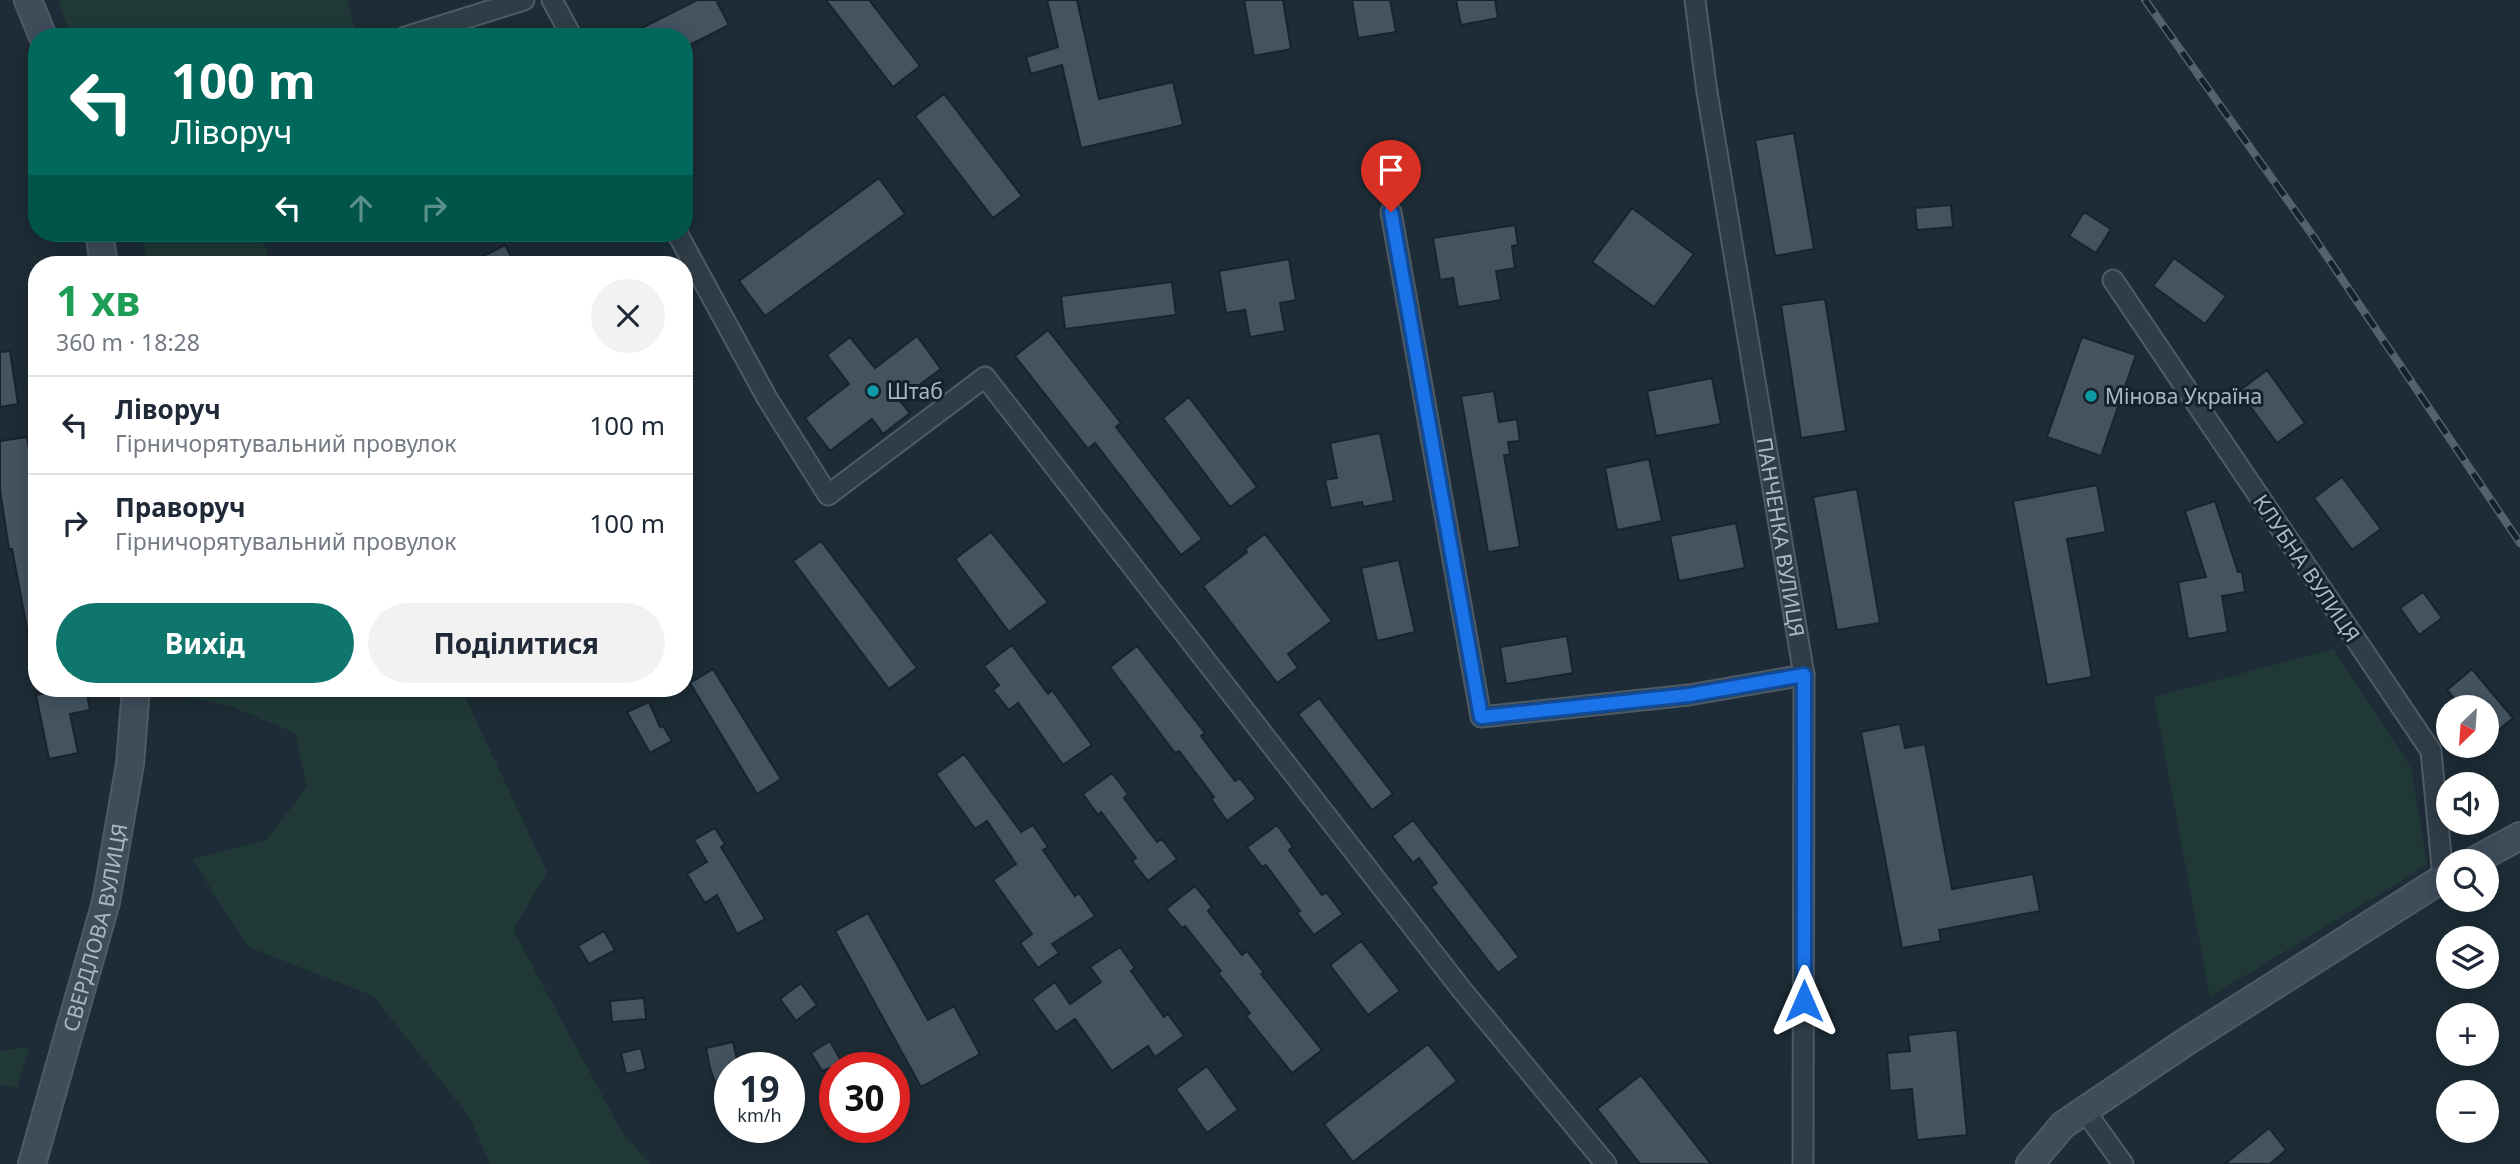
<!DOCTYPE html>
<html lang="uk">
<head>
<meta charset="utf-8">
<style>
  body { margin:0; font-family:"Noto Sans",sans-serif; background:#f2f2f3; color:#1f2937; height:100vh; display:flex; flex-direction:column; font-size:26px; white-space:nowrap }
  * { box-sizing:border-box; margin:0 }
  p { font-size:23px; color:#747a83 }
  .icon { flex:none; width:38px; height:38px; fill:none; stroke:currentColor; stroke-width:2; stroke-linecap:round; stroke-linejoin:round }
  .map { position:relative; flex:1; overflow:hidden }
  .sheet { position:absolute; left:28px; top:256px; width:665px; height:441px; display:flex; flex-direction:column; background:#fff; border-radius:28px; box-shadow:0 4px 18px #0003 }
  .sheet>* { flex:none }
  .banner { position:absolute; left:28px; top:28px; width:665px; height:214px; border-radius:28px; box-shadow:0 4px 18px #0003; background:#00695c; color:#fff; overflow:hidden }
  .needle { width:46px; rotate:205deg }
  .fabs { position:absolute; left:2436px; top:695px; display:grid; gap:14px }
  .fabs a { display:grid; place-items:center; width:63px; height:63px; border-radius:50%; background:#fff; box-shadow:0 4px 18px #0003; font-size:35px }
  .speed { position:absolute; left:714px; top:1052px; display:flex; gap:14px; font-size:35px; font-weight:700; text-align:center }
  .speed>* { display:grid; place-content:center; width:91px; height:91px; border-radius:50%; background:#fff; box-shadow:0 4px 18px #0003; line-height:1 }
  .speed small { font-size:18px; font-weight:400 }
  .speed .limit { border:10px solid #d22; background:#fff; color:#111 }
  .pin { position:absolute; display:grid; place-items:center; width:60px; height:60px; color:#fff; margin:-72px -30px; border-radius:50% 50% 50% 0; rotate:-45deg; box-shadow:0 0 7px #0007 }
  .pin .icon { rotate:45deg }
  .me { position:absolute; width:77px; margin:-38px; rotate:0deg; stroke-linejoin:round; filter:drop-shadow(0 0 5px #0008) }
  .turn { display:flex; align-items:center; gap:24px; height:147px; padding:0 28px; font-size:32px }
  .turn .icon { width:91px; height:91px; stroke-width:2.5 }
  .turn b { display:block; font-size:49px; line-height:60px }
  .lanes { display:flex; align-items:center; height:66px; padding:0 28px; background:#0003; justify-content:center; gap:35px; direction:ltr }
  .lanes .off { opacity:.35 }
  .round { display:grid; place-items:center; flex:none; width:74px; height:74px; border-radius:37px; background:#f2f2f3 }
  .headline { display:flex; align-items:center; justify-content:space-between; height:119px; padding:0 28px }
  h1 { font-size:42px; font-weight:700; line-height:52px; color:#1e9e55 }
  .primary-button { display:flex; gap:14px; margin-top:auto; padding:14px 28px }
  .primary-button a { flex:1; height:80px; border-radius:42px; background:#0f766e; color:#fff; font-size:28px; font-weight:700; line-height:80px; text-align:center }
  .primary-button a+a { background:#f2f2f3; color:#1f2937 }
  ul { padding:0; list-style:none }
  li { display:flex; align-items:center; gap:21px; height:98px; padding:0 28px; border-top:2px solid #e0e1e3 }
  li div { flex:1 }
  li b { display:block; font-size:26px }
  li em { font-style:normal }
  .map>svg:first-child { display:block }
</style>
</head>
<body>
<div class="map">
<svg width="2520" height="1164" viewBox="0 0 2520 1164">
  <rect width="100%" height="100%" fill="#1d2c36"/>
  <path fill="#203937" d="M58,0H347L357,36L71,37Z
    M141,233H260L272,264H148Z
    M2333,649L2411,768L2427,865L2210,997L2154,697Z
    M185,688H461L547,872L513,930L622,1132L650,1164H490L469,1116L373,996L248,947L192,859L266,840L307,787L295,733L235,708L185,696Z
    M29,1047L17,1088L0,1085V1051Z"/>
  <path fill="#435360" stroke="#18242d" stroke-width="2" d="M697,0H716L729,25L684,48V37H624Z
    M826,0H869L920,66L893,87Z
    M1047,0H1077L1099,99L1173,82L1183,125L1081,148L1062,65L1031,74L1026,57L1058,47Z
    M1244,0H1283L1291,49L1254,56Z
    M1352,0H1390L1396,32L1358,38Z
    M1456,0H1495L1498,18L1461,25Z
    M944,94L1022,196L993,218L915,116Z
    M1794,133L1814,249L1775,256L1755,140Z
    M879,178L905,214L765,316L739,281Z
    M1951,205L1953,227L1917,230L1915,208Z
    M1632,208L1694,254L1654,307L1592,262Z
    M2084,212L2111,229L2096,253L2069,236Z
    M1515,225L1518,245L1512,246L1515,268L1496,271L1501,300L1458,307L1453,278L1440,280L1433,238Z
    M505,245L515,264H468Z
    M2174,258L2226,296L2205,324L2153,286Z
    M1289,259L1296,300L1280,303L1285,331L1250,337L1245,310L1226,313L1219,271Z
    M1172,282L1176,315L1065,329L1061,296Z
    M1825,299L1846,431L1801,438L1781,305Z
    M1048,330L1121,423L1116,427L1202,539L1181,555L1095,443L1088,449L1015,356Z
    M917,336L941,369L899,400L910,413L883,434L872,419L830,451L805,418L849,384L827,355L850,337L875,368Z
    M2082,337L2136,355L2101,456L2047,437Z
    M10,351L18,404L0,407V352Z
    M2267,370L2305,423L2277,443L2239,391Z
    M1712,378L1721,424L1656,436L1647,391Z
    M1494,391L1499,422L1517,419L1520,441L1508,442L1510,455H1504L1520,547L1488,552L1461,396Z
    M1189,397L1257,487L1230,507L1163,418Z
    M1380,433L1394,501L1363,507L1362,502L1331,508L1325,480L1337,478L1330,443Z
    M27,437L37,500V634H28L12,549H9L0,490V441Z
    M1649,459L1662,521L1617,530L1605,468Z
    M2342,477L2381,529L2352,550L2314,498Z
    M2097,485L2106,532L2067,539L2092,677L2047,685L2013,501Z
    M1857,489L1880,623L1837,630L1813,497Z
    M2215,501L2238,572L2242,571L2245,592L2222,596L2228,632L2188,639L2178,582L2206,577L2185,511Z
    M1736,523L1745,568L1679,581L1670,536Z
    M991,532L1048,602L1009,632L955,559Z
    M1265,534L1332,621L1288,654L1298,668L1277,683L1203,586L1247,552L1245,549Z
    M821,541L917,668L889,689L793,561Z
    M1399,560L1415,632L1377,641L1361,568Z
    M2423,592L2442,618L2419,635L2400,608Z
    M1567,636L1573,673L1506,684L1500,647Z
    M1012,645L1048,694L1052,690L1092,745L1063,765L1018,703L1009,710L993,690L999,685L984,666Z
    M1137,646L1205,733L1201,736L1235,781L1240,778L1256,799L1227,821L1211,799L1214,797L1179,751L1175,753L1110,667Z
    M713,669L781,779L757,794L690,683Z
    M2472,669L2513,718L2487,740V707H2461L2447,690Z
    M76,688H86L90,710L70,714L78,753L49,759L36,695Z
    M1319,698L1393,794L1372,810L1298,714Z
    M649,702L660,727L663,726L672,741L650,753L627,712Z
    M1900,724L1905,748L1925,744L1952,889L2033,874L2040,911L1939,930L1941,941L1902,948L1861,732Z
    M964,754L1021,832L1033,825L1048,847L1043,850L1075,896L1079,893L1095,916L1052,944L1059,953L1038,968L1020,943L1032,934L993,880L1016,864L987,821L975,829L936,774Z
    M1112,773L1128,794L1124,798L1157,842L1162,839L1177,859L1148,881L1132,861L1136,858L1101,812L1098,815L1083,794Z
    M1413,820L1519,957L1498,973L1431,887L1437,883L1419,858L1413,863L1392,836Z
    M1277,825L1293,847L1289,850L1322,895L1326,892L1343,914L1314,935L1297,913L1300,911L1266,865L1262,867L1247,847Z
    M715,828L725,844L721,847L765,919L737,934L717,895L705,903L687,874L707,862L694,840Z
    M1195,886L1212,907L1208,911L1242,955L1247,951L1264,973L1261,974L1322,1050L1292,1073L1246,1016L1250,1013L1218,973L1221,971L1185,926L1182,928L1166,909Z
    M868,913L928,1020L954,1006L980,1054L921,1087L835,931Z
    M604,931L615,950L589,964L578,946Z
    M1361,941L1400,991L1368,1015L1330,965Z
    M1120,947L1135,968L1131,971L1164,1017L1168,1014L1184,1036L1155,1057L1148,1046L1112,1071L1075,1019L1056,1032L1032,999L1055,982L1070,1004L1101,982L1090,967Z
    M801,983L817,1005L796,1021L780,999Z
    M644,998L646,1019L612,1022L610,1001Z
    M1957,1030L1967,1135L1917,1140L1912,1089L1890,1091L1887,1053L1910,1051L1908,1035Z
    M830,1041L845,1068H829L822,1071L811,1053Z
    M733,1042L739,1068H730V1112L726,1113L710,1068L706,1048Z
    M1428,1044L1457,1081L1353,1162L1324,1124Z
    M641,1048L646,1069L626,1074L621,1053Z
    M1207,1066L1238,1110L1207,1133L1176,1089Z
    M1641,1075L1711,1164H1640L1597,1109Z
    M2269,1128L2286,1150L2270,1164H2225Z"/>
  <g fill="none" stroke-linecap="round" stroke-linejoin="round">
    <defs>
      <g id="street">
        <path d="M552,0L572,37"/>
        <path id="s1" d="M1695,0L1707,92L1804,675L1803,1164"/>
        <path d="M405,37L524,0"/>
        <path d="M1391,212L1481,717L1689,695L1804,675"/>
        <path d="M677,233L767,398L828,495L985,377L1462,990L1606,1164"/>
        <path d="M2113,280L2431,751L2443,877"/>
        <path d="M2085,1111L2123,1164"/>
      </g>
      <g id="secondary">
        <path d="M28,0L43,37"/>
        <path d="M99,233L104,264"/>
        <path d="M2474,861L2520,836"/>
        <path id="s2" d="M32,1164L106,902L130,764L136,688"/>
        <path d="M2030,1164L2063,1125L2187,1041L2448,875"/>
      </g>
    </defs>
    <use href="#street" stroke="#4e5b65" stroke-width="23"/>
    <use href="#secondary" stroke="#4e5b65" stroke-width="30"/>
    <use href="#street" stroke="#303d47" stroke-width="19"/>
    <use href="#secondary" stroke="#3e4d5a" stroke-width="26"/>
    <defs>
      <path id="rail" d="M2145,0L2313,236L2520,543"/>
    </defs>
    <use href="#rail" stroke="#52626e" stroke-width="8"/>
    <use href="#rail" stroke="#16222b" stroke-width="5" stroke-dasharray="16" stroke-linecap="butt"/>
  </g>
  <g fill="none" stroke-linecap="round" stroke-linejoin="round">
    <defs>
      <path id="route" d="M1391,212L1481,717L1689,695L1804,675V1001"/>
    </defs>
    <use href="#route" stroke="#114b97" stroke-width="18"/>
    <use href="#route" stroke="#1a73e8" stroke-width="12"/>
  </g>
  <g fill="#0f9aa8" stroke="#16222b" stroke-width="2.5">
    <circle cx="873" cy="391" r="7"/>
    <circle cx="2091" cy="396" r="7"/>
  </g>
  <g text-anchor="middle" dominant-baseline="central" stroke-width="6" stroke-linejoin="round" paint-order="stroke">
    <g font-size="21" fill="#aab8c4" stroke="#16222b" text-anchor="start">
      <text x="887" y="391">Штаб</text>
      <text x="2105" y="396">Мінова Україна</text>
    </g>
    <g font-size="21" fill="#aab8c4" stroke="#16222b">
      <text stroke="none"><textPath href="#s1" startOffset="544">ПАНЧЕНКА ВУЛИЦЯ</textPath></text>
      <text transform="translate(2307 568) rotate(56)">КЛУБНА ВУЛИЦЯ</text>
      <text stroke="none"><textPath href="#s2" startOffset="245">СВЕРДЛОВА ВУЛИЦЯ</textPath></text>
    </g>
  </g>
</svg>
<div class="fabs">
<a><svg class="needle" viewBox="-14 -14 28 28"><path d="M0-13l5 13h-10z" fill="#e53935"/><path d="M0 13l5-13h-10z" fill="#747a83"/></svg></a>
<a><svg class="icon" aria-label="sound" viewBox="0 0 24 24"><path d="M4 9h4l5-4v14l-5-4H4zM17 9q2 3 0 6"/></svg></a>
<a><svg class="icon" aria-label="search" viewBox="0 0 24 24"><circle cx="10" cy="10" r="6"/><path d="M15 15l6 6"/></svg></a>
<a><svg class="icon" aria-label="layers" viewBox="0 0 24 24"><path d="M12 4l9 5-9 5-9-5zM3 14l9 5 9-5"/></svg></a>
<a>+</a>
<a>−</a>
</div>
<div class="speed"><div>19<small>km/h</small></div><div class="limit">30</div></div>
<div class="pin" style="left:1391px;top:212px;background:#d93025"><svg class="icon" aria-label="arrive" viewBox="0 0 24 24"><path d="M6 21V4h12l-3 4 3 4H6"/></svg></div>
<svg class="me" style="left:1804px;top:1001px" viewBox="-20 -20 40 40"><path d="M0-17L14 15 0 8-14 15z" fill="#1a73e8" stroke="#fff" stroke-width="4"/></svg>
<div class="banner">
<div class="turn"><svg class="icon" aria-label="left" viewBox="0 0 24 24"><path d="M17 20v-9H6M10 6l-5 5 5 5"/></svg><div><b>100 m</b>Ліворуч</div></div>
<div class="lanes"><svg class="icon" aria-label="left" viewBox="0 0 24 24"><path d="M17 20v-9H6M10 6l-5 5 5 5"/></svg><svg class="icon off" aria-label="ahead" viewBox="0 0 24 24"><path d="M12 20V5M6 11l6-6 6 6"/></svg><svg class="icon off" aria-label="right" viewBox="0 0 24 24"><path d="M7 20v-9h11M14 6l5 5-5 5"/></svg></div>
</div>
<section class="sheet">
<div class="headline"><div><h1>1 хв</h1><p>360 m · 18:28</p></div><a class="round"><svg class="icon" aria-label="close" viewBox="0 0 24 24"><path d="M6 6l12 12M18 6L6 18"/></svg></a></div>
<ul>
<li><svg class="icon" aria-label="left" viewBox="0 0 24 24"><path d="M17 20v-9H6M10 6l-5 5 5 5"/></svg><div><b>Ліворуч</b><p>Гірничорятувальний провулок</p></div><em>100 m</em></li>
<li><svg class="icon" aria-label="right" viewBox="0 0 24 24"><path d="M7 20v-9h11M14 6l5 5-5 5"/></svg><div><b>Праворуч</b><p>Гірничорятувальний провулок</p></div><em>100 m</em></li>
</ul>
<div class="primary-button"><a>Вихід</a><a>Поділитися</a></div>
</section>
</div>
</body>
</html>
